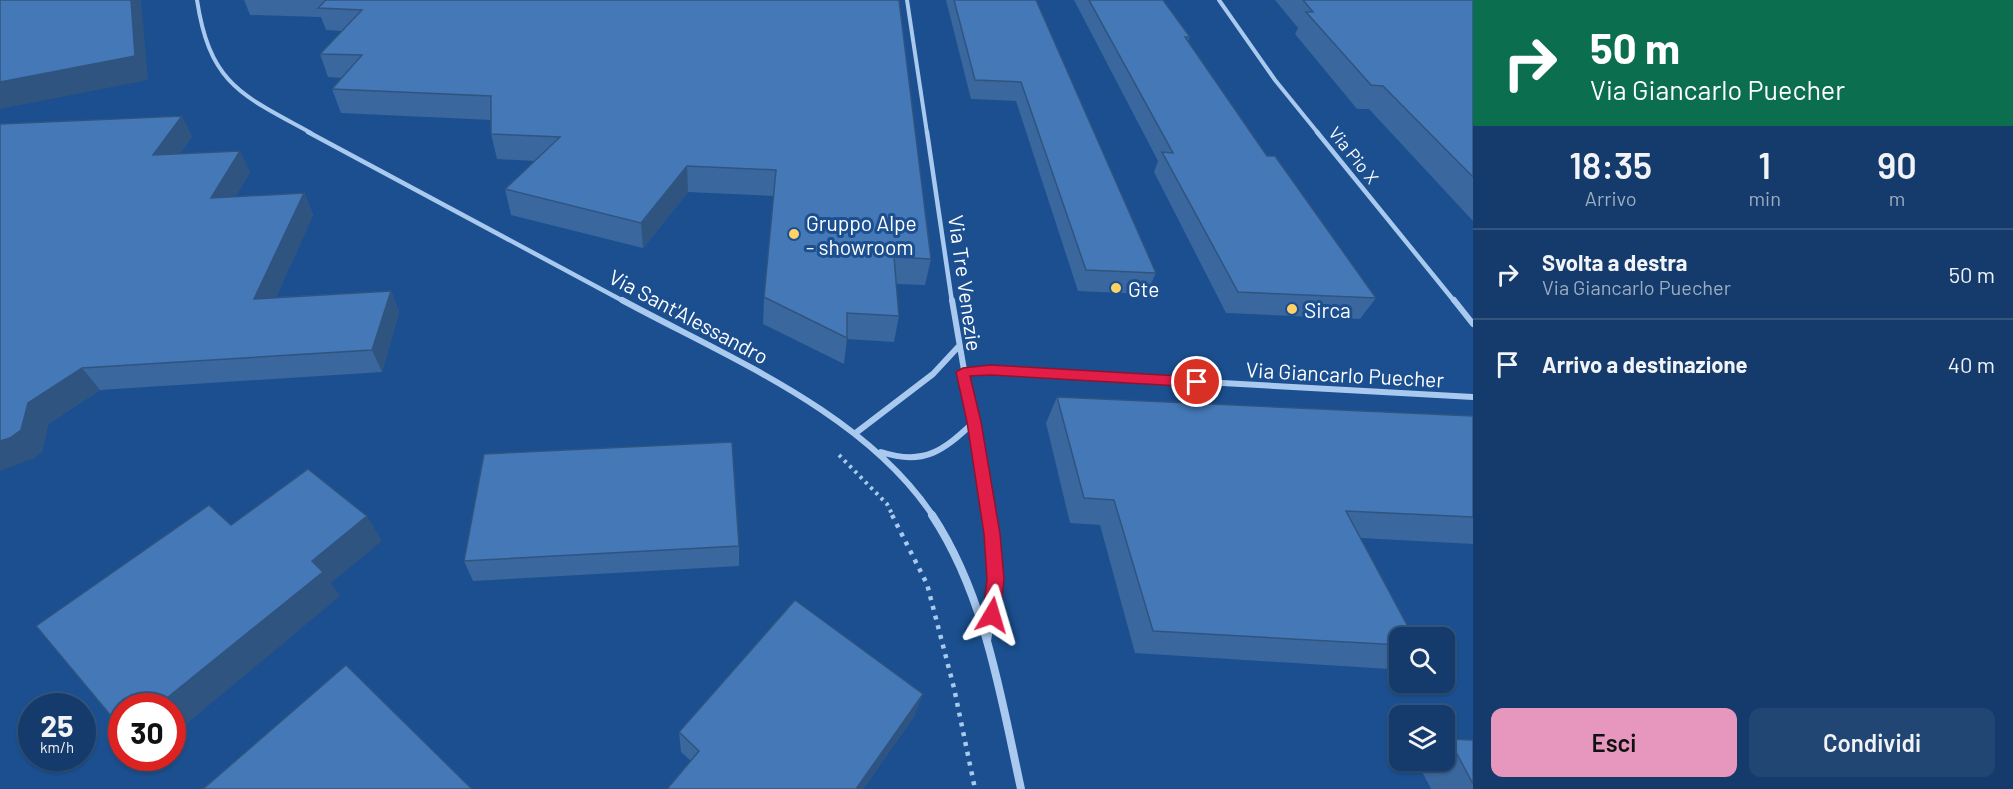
<!DOCTYPE html>
<html lang="it">
<head>
<meta charset="utf-8">
<style>
  body { margin:0; font-family:Barlow,sans-serif; background:#214673; color:#f1f3f6; height:100vh; display:flex; flex-direction:column; font-size:22px; white-space:nowrap }
  * { box-sizing:border-box; margin:0 }
  p { font-size:20px; color:#9dadc1 }
  .icon { flex:none; width:33px; height:33px; fill:none; stroke:currentColor; stroke-width:2; stroke-linecap:round; stroke-linejoin:round }
  .map { position:relative; flex:1; overflow:hidden }
  .side { display:flex; flex-direction:column; background:#143b6b; width:540px }
  .side>* { flex:none }
  .banner { background:#0b6e4f; color:#fff; overflow:hidden }
  .buttons { position:absolute; left:1389px; top:627px; display:grid; gap:12px }
  .buttons a { display:grid; place-items:center; width:66px; height:66px; border-radius:12px; background:#143b6b; box-shadow:0 2px 4px #0004,0 0 0 2px #33557e; font-size:30px }
  .speed { position:absolute; left:18px; top:693px; display:flex; gap:12px; font-size:30px; font-weight:700; text-align:center }
  .speed>* { display:grid; place-content:center; width:78px; height:78px; border-radius:50%; background:#143b6b; box-shadow:0 2px 4px #0004,0 0 0 2px #33557e; line-height:1 }
  .speed small { font-size:15px; font-weight:400 }
  .speed .limit { border:9px solid #d22; background:#fff; color:#111 }
  .pin { position:absolute; display:grid; place-items:center; width:51px; height:51px; color:#fff; margin:-26px; border:3px solid #fff; border-radius:50%; box-shadow:0 2px 6px #0007 }
  .me { position:absolute; width:66px; margin:-33px; rotate:7deg; stroke-linejoin:round; filter:drop-shadow(0 0 4px #0008) }
  .turn { display:flex; align-items:center; gap:21px; height:126px; padding:0 18px; font-size:27px }
  .turn .icon { width:78px; height:78px; stroke-width:2.5 }
  .turn b { display:block; font-size:42px; line-height:51px }
  .eta { display:flex; justify-content:space-evenly; align-items:center; height:102px; text-align:center }
  .eta b { font-size:36px; font-weight:600; line-height:42px }
  .action { display:flex; gap:12px; margin-top:auto; padding:12px 18px }
  .action a { flex:1; height:69px; border-radius:12px; background:#e797bd; color:#111; font-size:24px; font-weight:600; line-height:69px; text-align:center }
  .action a+a { background:#214673; color:#f1f3f6 }
  ul { padding:0; list-style:none }
  li { display:flex; align-items:center; gap:18px; height:90px; padding:0 18px; border-top:2px solid #33557e }
  li div { flex:1 }
  li b { display:block; font-size:22px }
  li em { font-style:normal }
  main { display:flex; flex:1; min-height:0 }
  .map>svg:first-child { display:block }
</style>
</head>
<body>
<main>
<div class="map">
<svg width="1473" height="789" viewBox="0 0 1473 789">
  <rect width="100%" height="100%" fill="#1b4f8f"/>
  <g fill="none" stroke-linecap="round" stroke-linejoin="round">
    <path stroke="#a9c9ee" stroke-width="4" stroke-dasharray="3 4.5" stroke-linecap="butt" d="M839,455L887,504L893,516"/>
    <path stroke="#a9c9ee" stroke-width="4.5" stroke-dasharray="4 6" stroke-linecap="butt" d="M892,515L927,584L954,688L975,789"/>
    <path stroke="#a9c9ee" stroke-width="4" d="M197,0C210,85 242,95 311,133
      M907,0L927,133
      M1219,0L1275,80L1318,133"/>
    <path stroke="#a9c9ee" stroke-width="4.5" d="M308,132L625,302
      M927,132L952,302
      M1317,132L1455,302"/>
    <path stroke="#a9c9ee" stroke-width="6" d="M622,300C729,358 865,413 933,516
      M952,300L989,516
      M1454,300L1473,324
      M963,372L990,370L1473,397
      M857,432L933,374L959,346
      M881,452C924,466 943,451 974,422"/>
    <path stroke="#a9c9ee" stroke-width="8" d="M932,515C985,595 1001,697 1021,789
      M987,641L996,579L989,515"/>
  </g>
  <path fill="#3a679d" d="M244,0H899L931,259L925,285L896,284L899,316L894,342L847,339L844,364L763,324L764,297L774,196L688,192L643,248L511,215L505,189L535,161L497,159L491,134V120L341,113L332,89L342,78L328,77L320,54L342,31L326,30L321,17L250,15Z
    M946,0H1036L1156,273L1146,294L1078,291L1016,101L971,99Z
    M1074,0H1163L1190,37L1188,41L1267,156L1376,298L1360,319L1226,313L1154,172L1158,161Z
    M1275,0H1473V221L1369,109H1357L1295,34L1298,28Z
    M0,124L192,136L180,154L250,172L235,197L304,193L313,215L276,297L391,291L399,312L382,372L100,390L48,424L42,452L32,459Z
    M1057,397L1473,416V544L1361,538L1400,638V661L1389,669L1135,653L1100,525L1070,523L1046,423Z
    M739,546V566L473,581L464,561Z
    M915,715L863,789H667L691,761L681,752L679,732Z
    M1449,739L1473,740V789H1431L1416,760H1444V741Z"/>
  <path fill="#305480" d="M131,0H141L148,80L0,109V82Z
    M182,116L192,136L165,176L153,155Z
    M240,151L250,172L222,219L211,198Z
    M687,166L688,192L643,248L641,223Z
    M304,193L313,215L266,320L254,299Z
    M391,291L399,312L382,372L372,350Z
    M82,368L100,390L48,424L42,452L32,459L0,471V441L28,403Z
    M367,516L382,541L331,583L340,596L172,736V706H157L312,561Z
    M923,694L915,715L863,789H856Z"/>
  <path fill="#4478b7" stroke="#305480" stroke-width="1.5" d="M0,0H131L135,56L0,82Z
    M326,0H899L931,259L894,257L899,316L847,313V338L764,297L776,170L687,166L641,223L505,189L560,137L491,134V96L332,89L362,55L320,54L362,10L318,8Z
    M954,0H1036L1156,273L1086,270L1021,82L975,80Z
    M1089,0H1163L1190,37H1185L1267,156H1275L1376,298L1238,292L1162,152L1173,153Z
    M1303,0H1473V177L1383,86L1371,85L1306,12H1313Z
    M182,116L153,155L240,151L211,198L304,193L254,299L391,291L372,350L82,368L28,403L21,430L10,438L0,441V124Z
    M1057,397L1473,416V517L1346,511L1414,638H1400V645L1153,631L1114,500L1084,498Z
    M732,442L739,546L464,561L484,454Z
    M308,469L367,516L312,561L323,572L157,706H122V729L36,626L209,505L231,525Z
    M795,600L923,694L856,789H667L699,751L679,732Z
    M346,665L472,789H203Z
    M1449,739L1473,740V784Z"/>
  <path fill="#e11d48" stroke="#92132f" stroke-width="1.5" d="M990,365L1197,377L1204,382L1197,387L990,375L970,376L981,422L1000,534L1004,579L1000,615L998,621L992,623L986,621L983,615L987,579L984,534L967,422L956,372L963,368Z"/>
  <g fill="#ffd166" stroke="#1b4f8f" stroke-width="2">
    <circle cx="794" cy="234" r="6"/>
    <circle cx="1116" cy="288" r="6"/>
    <circle cx="1292" cy="309" r="6"/>
  </g>
  <g text-anchor="middle" dominant-baseline="central" stroke-width="6" stroke-linejoin="round" paint-order="stroke">
    <g font-size="18" fill="#fff" stroke="#1b4f8f">
      <text transform="translate(1354 155) rotate(51)">Via Pio X</text>
    </g>
    <g font-size="21" fill="#fff" stroke="#1b4f8f" text-anchor="start">
      <text x="806" y="222">Gruppo Alpe<tspan x="806" dy="24">- showroom</tspan></text>
      <text x="1128" y="288">Gte</text>
      <text x="1304" y="309">Sirca</text>
    </g>
    <g font-size="21" fill="#fff" stroke="#1b4f8f">
      <text transform="translate(966 283) rotate(82)">Via Tre Venezie</text>
      <text transform="translate(689 316) rotate(28)">Via Sant'Alessandro</text>
      <text transform="translate(1345 374) rotate(3)">Via Giancarlo Puecher</text>
    </g>
  </g>
</svg>
<div class="buttons">
<a><svg class="icon" aria-label="search" viewBox="0 0 24 24"><circle cx="10" cy="10" r="6"/><path d="M15 15l6 6"/></svg></a>
<a><svg class="icon" aria-label="layers" viewBox="0 0 24 24"><path d="M12 4l9 5-9 5-9-5zM3 14l9 5 9-5"/></svg></a>
</div>
<div class="speed"><div>25<small>km/h</small></div><div class="limit">30</div></div>
<div class="pin" style="left:1197px;top:382px;background:#d93025"><svg class="icon" aria-label="arrive" viewBox="0 0 24 24"><path d="M6 21V4h12l-3 4 3 4H6"/></svg></div>
<svg class="me" style="left:992px;top:615px" viewBox="-20 -20 40 40"><path d="M0-17L14 15 0 8-14 15z" fill="#e11d48" stroke="#fff" stroke-width="4"/></svg>
</div>
<section class="side">
<div class="banner">
<div class="turn"><svg class="icon" aria-label="right" viewBox="0 0 24 24"><path d="M7 20v-9h11M14 6l5 5-5 5"/></svg><div><b>50 m</b>Via Giancarlo Puecher</div></div>
</div>
<div class="eta">
<div><b>18:35</b><p>Arrivo</p></div>
<div><b>1</b><p>min</p></div>
<div><b>90</b><p>m</p></div>
</div>
<ul>
<li><svg class="icon" aria-label="right" viewBox="0 0 24 24"><path d="M7 20v-9h11M14 6l5 5-5 5"/></svg><div><b>Svolta a destra</b><p>Via Giancarlo Puecher</p></div><em>50 m</em></li>
<li><svg class="icon" aria-label="arrive" viewBox="0 0 24 24"><path d="M6 21V4h12l-3 4 3 4H6"/></svg><div><b>Arrivo a destinazione</b></div><em>40 m</em></li>
</ul>
<div class="action"><a>Esci</a><a>Condividi</a></div>
</section>
</main>
</body>
</html>
